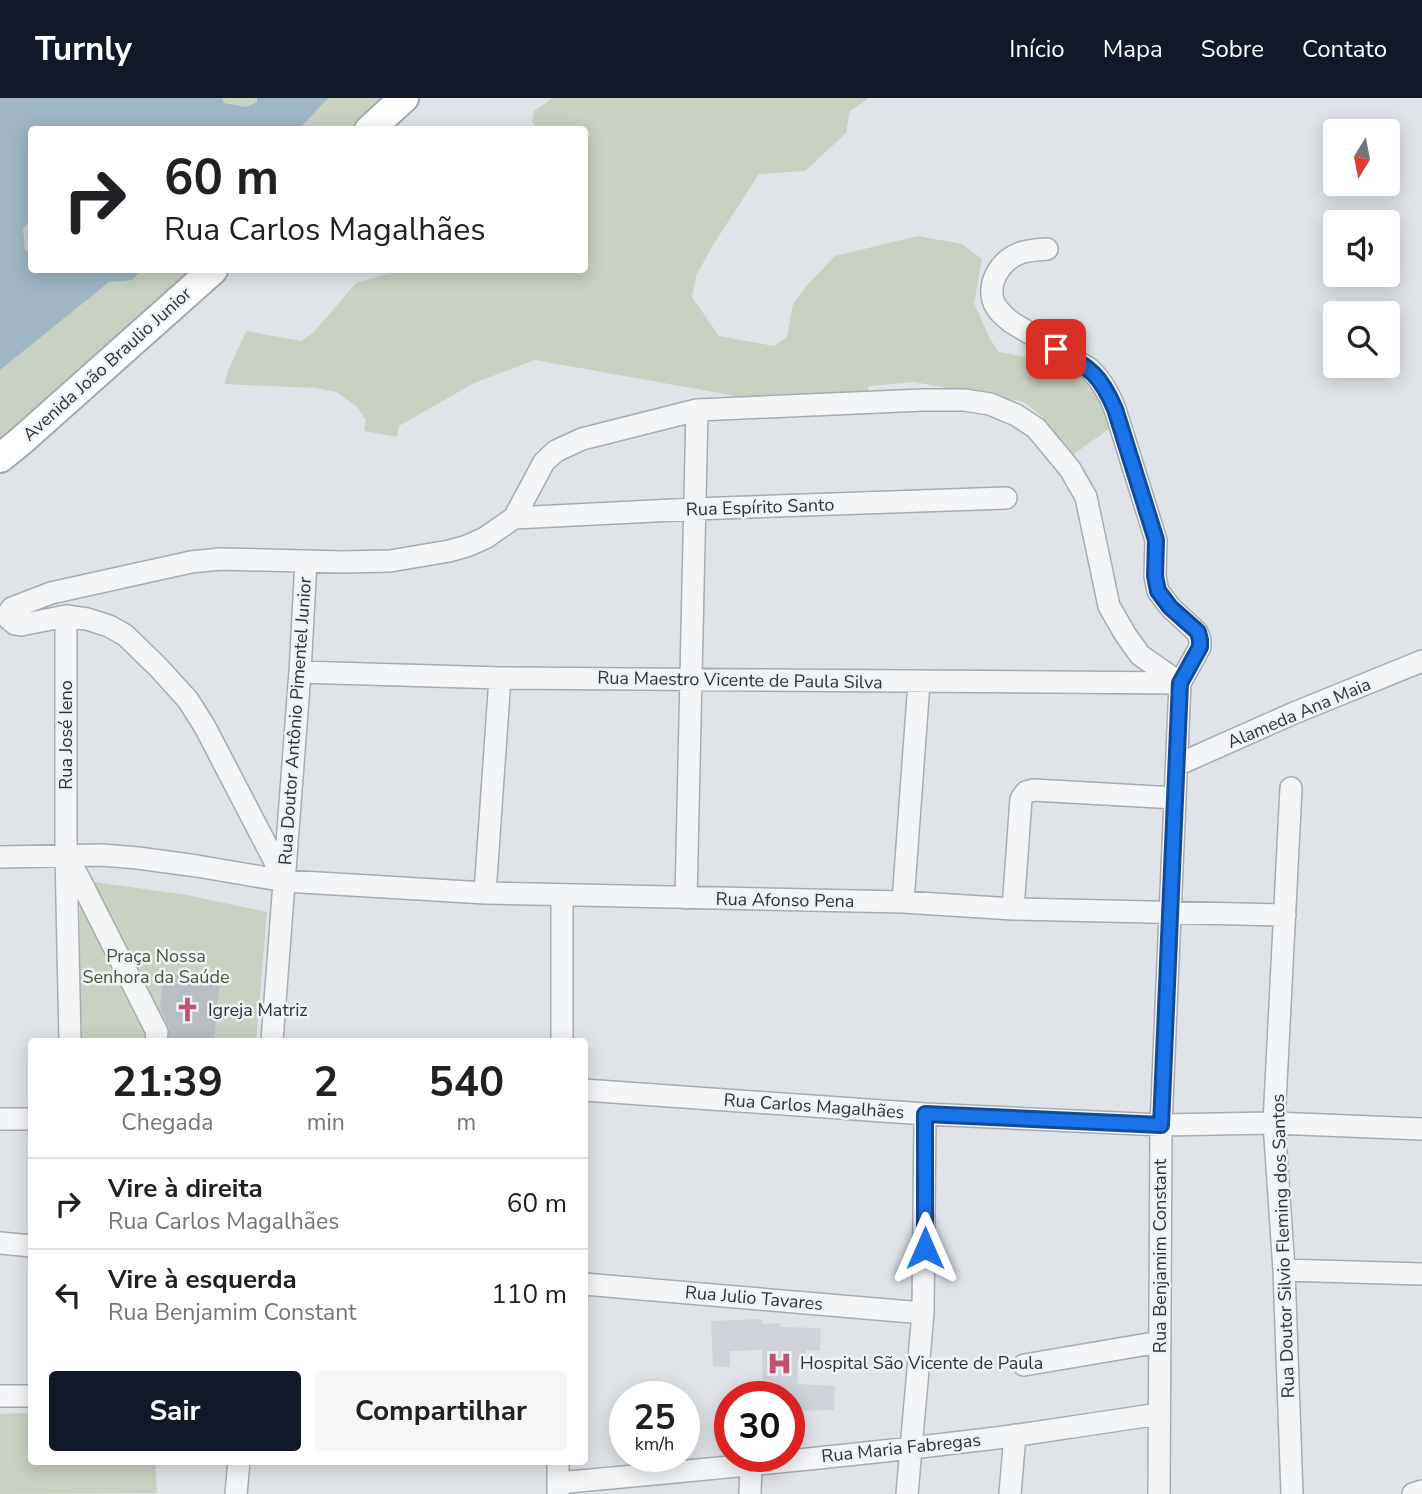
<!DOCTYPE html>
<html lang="pt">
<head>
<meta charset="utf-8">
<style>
  body { margin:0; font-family:"Nunito Sans",sans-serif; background:#f6f6f6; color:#202124; height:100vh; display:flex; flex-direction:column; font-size:26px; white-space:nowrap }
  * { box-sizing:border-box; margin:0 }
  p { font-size:23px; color:#757577 }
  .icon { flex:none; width:38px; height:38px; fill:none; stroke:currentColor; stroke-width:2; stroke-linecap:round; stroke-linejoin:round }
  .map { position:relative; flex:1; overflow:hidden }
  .panel { position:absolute; left:28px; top:940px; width:560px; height:427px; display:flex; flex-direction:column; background:#fff; border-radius:7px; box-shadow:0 4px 18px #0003 }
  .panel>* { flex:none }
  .hud { position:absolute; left:28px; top:28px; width:560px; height:147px; border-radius:7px; box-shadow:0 4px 18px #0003; background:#fff; color:#202124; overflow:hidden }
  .needle { width:46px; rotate:190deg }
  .fabs { position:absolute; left:1323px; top:21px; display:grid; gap:14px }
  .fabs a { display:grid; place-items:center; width:77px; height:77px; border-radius:7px; background:#fff; box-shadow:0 4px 18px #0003; font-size:35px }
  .speed { position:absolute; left:609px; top:1283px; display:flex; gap:14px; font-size:35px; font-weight:700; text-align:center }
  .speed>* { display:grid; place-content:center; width:91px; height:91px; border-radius:50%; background:#fff; box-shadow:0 4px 18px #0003; line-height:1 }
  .speed small { font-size:18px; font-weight:400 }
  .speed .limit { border:10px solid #d22; background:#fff; color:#111 }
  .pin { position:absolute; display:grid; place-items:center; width:60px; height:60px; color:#fff; margin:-30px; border-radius:14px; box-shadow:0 4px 10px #0006 }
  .me { position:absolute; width:77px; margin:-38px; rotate:0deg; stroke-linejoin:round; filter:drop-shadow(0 0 5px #0008) }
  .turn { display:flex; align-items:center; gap:24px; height:147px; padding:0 21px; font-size:32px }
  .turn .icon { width:91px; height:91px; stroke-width:2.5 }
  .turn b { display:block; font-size:49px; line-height:60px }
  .eta { display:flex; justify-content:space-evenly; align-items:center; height:119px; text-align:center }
  .eta b { font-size:42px; font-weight:700; line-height:49px }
  .button { display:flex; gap:14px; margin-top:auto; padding:14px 21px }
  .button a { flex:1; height:80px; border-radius:7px; background:#111827; color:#fff; font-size:28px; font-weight:700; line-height:80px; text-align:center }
  .button a+a { background:#f6f6f6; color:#202124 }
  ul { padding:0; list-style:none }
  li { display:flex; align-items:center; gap:21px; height:91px; padding:0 21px; border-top:2px solid #e0e0e0 }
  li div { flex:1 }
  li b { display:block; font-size:26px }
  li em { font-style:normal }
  header { display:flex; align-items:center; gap:42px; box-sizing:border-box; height:98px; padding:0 35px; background:#111827; color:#fff }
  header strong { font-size:33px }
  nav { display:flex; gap:38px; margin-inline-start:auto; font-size:24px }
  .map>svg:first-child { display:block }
</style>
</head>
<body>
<header>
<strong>Turnly</strong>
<nav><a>Início</a><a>Mapa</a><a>Sobre</a><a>Contato</a></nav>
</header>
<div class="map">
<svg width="1422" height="1396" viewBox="0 0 1422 1396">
  <rect width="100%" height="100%" fill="#e0e4e8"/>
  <path fill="#cfd4da" d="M761,1221L763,1226L780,1225L781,1229L821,1230L820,1253L806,1252V1260L798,1262L797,1286L835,1288L834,1312L789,1313V1298H763L762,1252L730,1253V1269L713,1268L711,1223Z"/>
  <path fill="#c8d1c2" d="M0,0H404L369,31L32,32V172H213L0,360Z
    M553,0H869L850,13L846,35L805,73L759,76L713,147L696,178L692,199L719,238L774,248L787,239L793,206L808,186L835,158L918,138L962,146L982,161L974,205L990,241L999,254L1097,272L1115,298L1109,331L1071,358L1042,330L1043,319L1024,304L914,284L869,288L867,298L764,303L535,262L474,285L399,328L397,339L364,333L366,322L357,309L337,294L315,290L225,286L227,275L246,233L301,243L314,234L356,185L401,172H584V32L537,31L532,24L534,13Z
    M80,782L187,797L267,814L256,943H80Z
    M31,1315L32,1363H155L157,1395L0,1396V1316Z"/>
  <path fill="#9fb6c4" d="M0,0H222L224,5L246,9L257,4V0H328L300,30L276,28L271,32H32L31,120L23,131L25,152L31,155L32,172H142L132,182L109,184L0,272Z"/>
  <path fill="#b8bec4" d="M163,876L220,880L214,943H169V929L160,910Z"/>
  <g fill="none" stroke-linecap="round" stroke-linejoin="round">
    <defs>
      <path id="minor" d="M1047,151C1038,152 1026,152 1018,156C1001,163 988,183 993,202C996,212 1004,218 1011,224L1090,271C1102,283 1109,295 1115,311L1156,442L1155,478L1158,493L1170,509L1197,534L1200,542V549L1180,585L1161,1027L1159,1396
        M514,420L694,411L1006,400
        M66,518V757L70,943
        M300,574L500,580L1180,585
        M1177,667L1294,615L1422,563
        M1291,690L1274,1025L1284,1172L1292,1396
        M0,759L101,757L138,760L197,768L285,783L485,795L903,804L1013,811L1285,817
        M67,759L80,782L157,934L156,943
        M285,783L205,629L188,602L158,569L125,537L109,528L87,521L66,518L21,527L15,526L9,521V514L12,510L51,495L191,464L220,461L343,464L390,463L449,453L467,448L485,440L514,420L544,364L556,353L582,341L697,312L923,302H964L990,306L1016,317L1036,330L1070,371L1086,399L1109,508L1125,536L1140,557L1180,585
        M485,795L500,580
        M562,797V943
        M686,800L697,312
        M903,804L919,584
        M1013,811L1021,701L1026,694L1034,692L1175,700
        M272,943L300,574L306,463
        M584,992L925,1016L1161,1027L1274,1025L1422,1031
        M0,1021H32
        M0,1145L32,1148
        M1284,1172L1422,1176
        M584,1186L923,1215
        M1024,1267L1160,1244
        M0,1298H32
        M558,1363V1396
        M558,1385C710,1371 861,1357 1012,1338C1061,1331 1110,1323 1159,1316
        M236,1396L239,1363
        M750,1396L751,1367
        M907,1396L923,1215L925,1016
        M1010,1396L1015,1337
        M1413,1396L1422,1393"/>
      <path id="major" d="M369,32L404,0
        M0,360L21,343L213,172"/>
    </defs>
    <use href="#minor" stroke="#a6acb2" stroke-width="24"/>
    <use href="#major" stroke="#a1aab2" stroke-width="32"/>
    <use href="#minor" stroke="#f3f5f7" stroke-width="21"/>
    <use href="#major" stroke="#fff" stroke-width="28"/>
  </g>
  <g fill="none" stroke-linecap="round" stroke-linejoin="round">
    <defs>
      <path id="route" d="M925,1150V1016L1161,1027L1180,585L1200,549V542L1198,534L1170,509L1158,493L1155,478L1156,442L1115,311C1099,274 1089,270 1056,251"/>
    </defs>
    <use href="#route" stroke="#114b97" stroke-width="18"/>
    <use href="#route" stroke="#1a73e8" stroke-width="12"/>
  </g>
  <defs>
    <symbol id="church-bare" viewBox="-9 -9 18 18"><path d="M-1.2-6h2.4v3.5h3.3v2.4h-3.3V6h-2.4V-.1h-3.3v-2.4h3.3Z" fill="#c15171" stroke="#f0f3f6" stroke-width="2.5" paint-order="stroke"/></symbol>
    <symbol id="hospital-bare" viewBox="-9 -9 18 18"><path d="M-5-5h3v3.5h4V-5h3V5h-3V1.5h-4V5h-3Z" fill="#c15171" stroke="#f0f3f6" stroke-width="2.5" paint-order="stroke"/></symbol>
  </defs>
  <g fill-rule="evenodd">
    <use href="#church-bare" x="170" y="894" width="35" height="35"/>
    <use href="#hospital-bare" x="762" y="1248" width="35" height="35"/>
  </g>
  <g text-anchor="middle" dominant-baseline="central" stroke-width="5" stroke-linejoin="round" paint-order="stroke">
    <g font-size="18" fill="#2b343e" stroke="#f0f3f6">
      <text transform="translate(107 266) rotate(-42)">Avenida João Braulio Junior</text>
      <text transform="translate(760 409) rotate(-2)">Rua Espírito Santo</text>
      <text transform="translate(740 582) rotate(1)">Rua Maestro Vicente de Paula Silva</text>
      <text transform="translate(1299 615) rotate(-23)">Alameda Ana Maia</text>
      <text transform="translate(295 623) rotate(-86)">Rua Doutor Antônio Pimentel Junior</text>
      <text transform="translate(66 637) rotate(-90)">Rua José Ieno</text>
      <text transform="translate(785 802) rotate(1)">Rua Afonso Pena</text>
      <text transform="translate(814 1008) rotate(4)">Rua Carlos Magalhães</text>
      <text transform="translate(1283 1148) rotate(-92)">Rua Doutor Silvio Fleming dos Santos</text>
      <text transform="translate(1160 1158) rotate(-90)">Rua Benjamim Constant</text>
      <text transform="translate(754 1200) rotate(5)">Rua Julio Tavares</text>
      <text transform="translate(901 1350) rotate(-6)">Rua Maria Fabregas</text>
    </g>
    <g font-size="18" fill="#435839" stroke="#f0f3f6">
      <text x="156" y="858">Praça Nossa<tspan x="156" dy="21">Senhora da Saúde</tspan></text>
    </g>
    <g font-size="18" fill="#2b343e" stroke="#f0f3f6" text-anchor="start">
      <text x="208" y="912">Igreja Matriz</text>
      <text x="800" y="1265">Hospital São Vicente de Paula</text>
    </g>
  </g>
</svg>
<div class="fabs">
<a><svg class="needle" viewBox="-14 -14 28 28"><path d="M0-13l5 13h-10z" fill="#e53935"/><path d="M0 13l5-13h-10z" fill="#757577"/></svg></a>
<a><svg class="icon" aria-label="sound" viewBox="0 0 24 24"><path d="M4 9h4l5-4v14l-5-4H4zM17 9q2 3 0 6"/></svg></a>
<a><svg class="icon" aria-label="search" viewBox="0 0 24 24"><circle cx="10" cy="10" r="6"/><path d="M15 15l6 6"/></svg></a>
</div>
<div class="speed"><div>25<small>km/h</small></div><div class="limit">30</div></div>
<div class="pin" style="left:1056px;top:251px;background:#d93025"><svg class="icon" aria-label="arrive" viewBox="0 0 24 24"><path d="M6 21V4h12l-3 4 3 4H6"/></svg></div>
<svg class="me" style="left:925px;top:1150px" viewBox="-20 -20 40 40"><path d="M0-17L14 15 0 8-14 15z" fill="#1a73e8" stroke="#fff" stroke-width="4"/></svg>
<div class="hud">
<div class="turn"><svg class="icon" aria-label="right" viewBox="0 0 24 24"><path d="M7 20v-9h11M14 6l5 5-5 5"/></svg><div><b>60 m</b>Rua Carlos Magalhães</div></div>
</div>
<section class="panel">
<div class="eta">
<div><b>21:39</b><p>Chegada</p></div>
<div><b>2</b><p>min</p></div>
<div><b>540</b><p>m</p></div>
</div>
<ul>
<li><svg class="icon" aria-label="right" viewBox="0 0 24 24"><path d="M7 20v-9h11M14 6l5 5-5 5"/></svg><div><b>Vire à direita</b><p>Rua Carlos Magalhães</p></div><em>60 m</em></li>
<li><svg class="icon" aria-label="left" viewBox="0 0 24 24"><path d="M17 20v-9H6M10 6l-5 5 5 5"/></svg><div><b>Vire à esquerda</b><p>Rua Benjamim Constant</p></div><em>110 m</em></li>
</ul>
<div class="button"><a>Sair</a><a>Compartilhar</a></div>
</section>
</div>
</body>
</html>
